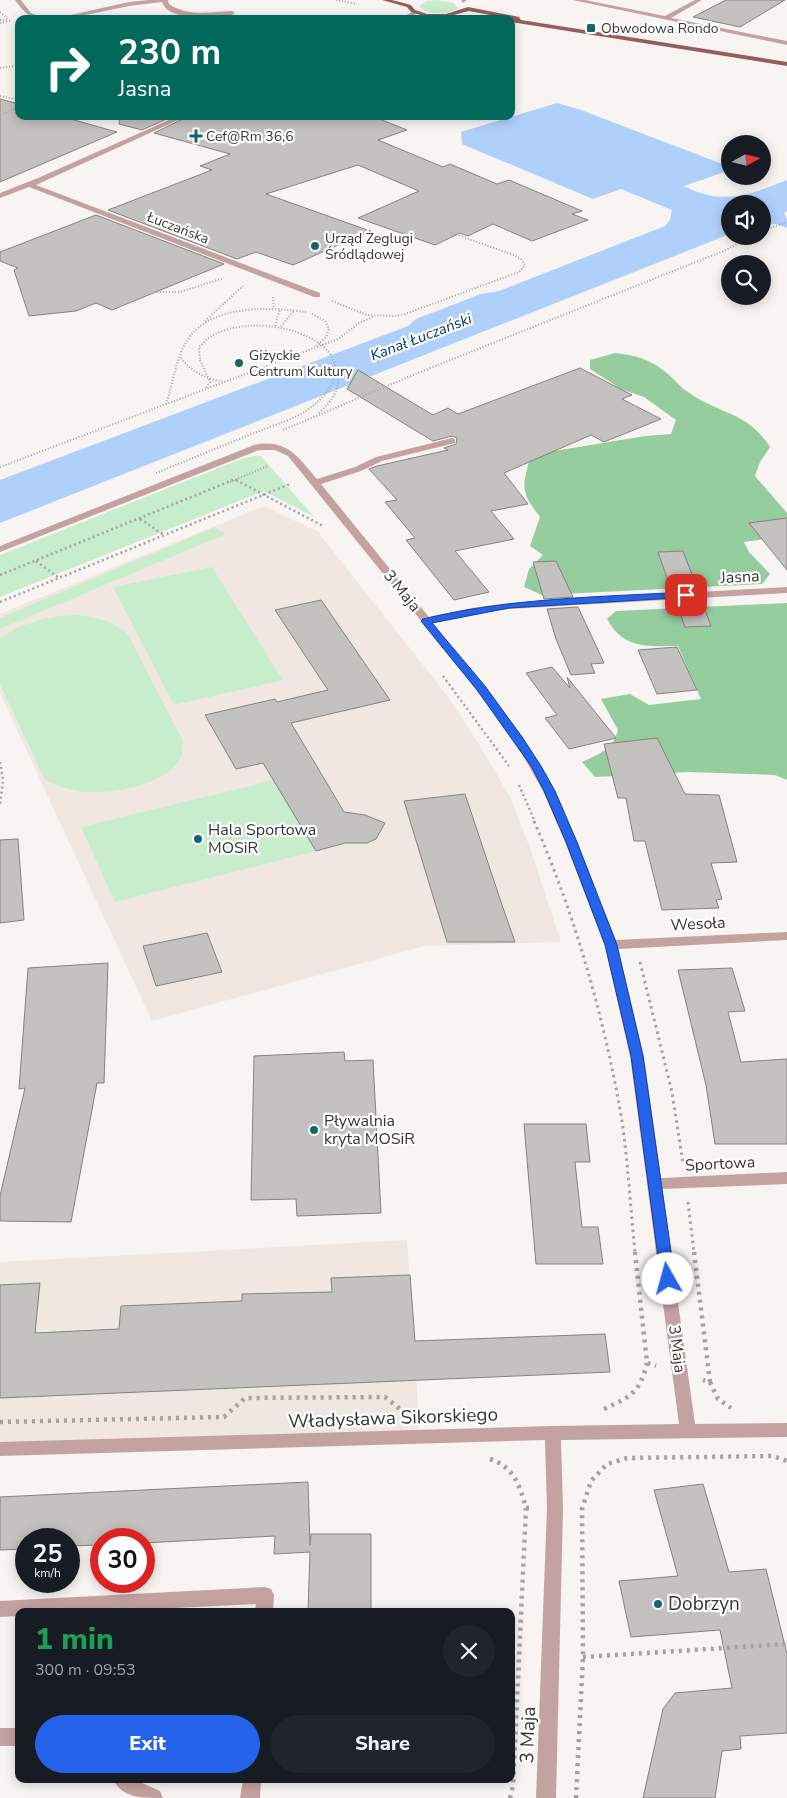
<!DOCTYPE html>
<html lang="en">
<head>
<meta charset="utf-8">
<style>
  body { margin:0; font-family:"Nunito Sans",sans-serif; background:#20242c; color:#f1f3f6; height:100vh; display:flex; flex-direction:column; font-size:19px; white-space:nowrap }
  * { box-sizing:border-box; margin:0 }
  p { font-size:16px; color:#9ea1a6 }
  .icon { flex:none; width:28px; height:28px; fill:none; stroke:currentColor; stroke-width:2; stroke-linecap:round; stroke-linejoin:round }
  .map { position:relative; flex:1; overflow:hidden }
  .details { position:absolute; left:15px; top:1608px; width:500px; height:175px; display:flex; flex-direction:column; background:#171b24; border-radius:10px; box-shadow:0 2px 12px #0003 }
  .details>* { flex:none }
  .guide { position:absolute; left:15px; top:15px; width:500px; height:105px; border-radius:10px; box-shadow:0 2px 12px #0003; background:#00695c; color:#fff; overflow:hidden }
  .needle { width:32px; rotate:82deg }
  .tools { position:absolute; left:721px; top:135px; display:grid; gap:10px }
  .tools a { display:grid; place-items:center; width:50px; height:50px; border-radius:50%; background:#171b24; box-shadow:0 2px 12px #0003; font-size:25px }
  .speed { position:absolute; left:15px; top:1528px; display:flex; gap:10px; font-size:25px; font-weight:700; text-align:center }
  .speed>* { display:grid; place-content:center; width:65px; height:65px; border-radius:50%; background:#171b24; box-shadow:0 2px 12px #0003; line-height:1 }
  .speed small { font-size:12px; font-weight:400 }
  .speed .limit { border:8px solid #d22; background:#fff; color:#111 }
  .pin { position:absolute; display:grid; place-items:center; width:42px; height:42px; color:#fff; margin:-21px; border-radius:10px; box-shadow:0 2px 8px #0006 }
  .me { position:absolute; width:55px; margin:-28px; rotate:353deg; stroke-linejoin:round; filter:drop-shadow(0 0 4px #0008) }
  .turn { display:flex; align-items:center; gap:18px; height:105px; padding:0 20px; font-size:22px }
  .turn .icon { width:65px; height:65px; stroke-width:2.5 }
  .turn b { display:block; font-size:35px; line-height:42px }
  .round { display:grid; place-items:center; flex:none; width:52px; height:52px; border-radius:26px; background:#20242c }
  .head { display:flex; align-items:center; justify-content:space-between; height:85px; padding:0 20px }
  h1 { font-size:30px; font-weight:800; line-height:38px; color:#1e9e55 }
  .cta { display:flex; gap:10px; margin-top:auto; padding:10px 20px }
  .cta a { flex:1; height:58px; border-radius:30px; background:#2563eb; color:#fff; font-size:20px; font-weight:800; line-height:58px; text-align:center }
  .cta a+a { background:#20242c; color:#f1f3f6 }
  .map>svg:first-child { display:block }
</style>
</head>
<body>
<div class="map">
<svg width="787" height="1798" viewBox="0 0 787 1798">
  <rect width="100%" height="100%" fill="#f7f4f1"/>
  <path fill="#f0e8e0" d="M264,506L318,532L449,698L480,746L510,797L530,848L561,942L424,946L152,1021L0,693V614Z
    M407,1240L420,1437L0,1449V1262Z"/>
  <path fill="#c8edcd" d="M438,0L453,3L458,8C448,14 427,16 419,6L427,1Z
    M253,456H261L314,517L264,491L0,597V555L241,459Z
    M215,527L226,534L0,629V618Z
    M212,567L283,680L174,705L113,587Z
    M76,615C96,617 111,620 127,633L183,741C182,745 183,749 182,753C173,786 106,796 78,791C66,789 56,785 45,780L0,684V638C24,622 48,616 76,615Z
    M274,780L316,851L115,902L81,827Z"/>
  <path fill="#95cd9f" d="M615,353C636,355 652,360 668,374C675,380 680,387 688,392C720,415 747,411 770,447L760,462L755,476L787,513V536L744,542L749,552L770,574L762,584L542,595L524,587L529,569L543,555L530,546L540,517C523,495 521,489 529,462L542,453L645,436L671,434L676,420L644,397L621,389L590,369V360Z
    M787,603V780L775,775L689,772L595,777L582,762C599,754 613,750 618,730L601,699L630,694L649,705L701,699L678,646C648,646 624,650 607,619L616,611Z"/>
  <path fill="#afd0fb" d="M557,103L581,110L730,167V170L684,186C723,206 749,195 787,180V211L784,213L787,219V228L776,224H763L762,204H730V234L0,523V480L408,326L416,319L481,294L499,291L665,226L670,220L672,210L621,189L593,199L462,144L461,132Z"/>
  <path fill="#c4c2bf" stroke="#858280" d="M726,0H785L740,27L693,17Z
    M0,99L19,104V116H60L117,132L0,182Z
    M120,116H173L142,130L119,124Z
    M189,116H372L407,130L378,140L443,167L450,164L497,184L509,180L582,211L572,214L588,220L532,241L493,224L468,236L460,233L435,245L358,218L419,191L358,165L266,194L370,231L293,265L256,252L237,259L108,210L212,170L200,166L230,154L154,133Z
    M96,215L224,264L112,310L96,303L76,311L29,316L14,270L18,268L0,261V252Z
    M580,368L632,395L622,399L661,419L604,442L591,435L504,473L528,504L491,511L514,539L455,551L489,592L454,600L406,540L415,538L385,502L397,500L369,469L377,466L448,450L444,448L456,444L457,438L452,436L433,441L347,389L358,370L433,415L448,408L458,414Z
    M787,518V570L749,523Z
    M683,551L698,590L672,592L658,552Z
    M556,561L573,597L544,599L533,562Z
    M321,600L390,700L291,723L344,812L365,815L385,823L376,839L367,843H345L316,851L263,763L236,769L205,715L275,699L277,702L328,690L275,610Z
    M701,600L711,626L685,627L676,601Z
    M578,607L604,663L591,664L595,673L571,675L556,639L547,609Z
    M677,647L697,690L657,694L638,650Z
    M552,667L570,688L567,677L616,738L569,749L545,718L557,715L526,673Z
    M657,738L685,794L719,795L737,862L711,863L722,899L716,900L719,908L662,910L645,841H634L626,798H618L604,744Z
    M465,794L502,905L515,942H447L404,801Z
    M18,839L24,920L0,923V840Z
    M207,933L222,972L156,986L143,946Z
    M108,963L104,1083H97L71,1222L0,1221V1196L25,1088L19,1089L28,968Z
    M732,968L745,1011L728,1012L741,1062L787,1059V1144H715L706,1085L678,970Z
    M344,1052L345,1061L373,1060L381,1213L297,1216L296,1199L251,1200L254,1056Z
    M524,1124H586L590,1162H575L582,1227H598L603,1264H536Z
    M410,1275L415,1341L605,1334L610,1372L0,1398V1285L40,1283L35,1333L119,1329L121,1306L242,1301V1294L332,1292L331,1278Z
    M308,1482L310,1545L311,1534H371V1611H308L310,1552L274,1554L275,1536L144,1543V1539H101V1545L69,1546V1539H26V1549L0,1550V1497Z
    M703,1484L729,1572L766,1569L787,1654V1733L740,1736L741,1749L722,1751L715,1798H643L663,1709L675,1693L732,1688L720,1630L631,1637L619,1581L678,1576L654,1490Z"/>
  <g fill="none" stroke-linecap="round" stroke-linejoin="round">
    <path stroke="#a5a3a1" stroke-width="2" stroke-dasharray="1 2" stroke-linecap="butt" d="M336,0L357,4
      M0,12L8,19
      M271,19L282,17
      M0,20L12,21
      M0,23L7,22
      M0,68L15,66
      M0,96L19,100
      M0,115L19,107
      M762,231L787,222
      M154,292H180L224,278
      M273,297L274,309
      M332,301L367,315L393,316L405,314L519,272L525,265L521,259L514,255L449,232
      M312,314L325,321L329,329L326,337L316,346
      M205,321L243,286
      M275,326L280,309
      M281,326L294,311
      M181,358C191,372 207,379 224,382
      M200,360L210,382L205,389
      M166,404C173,383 176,357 188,339C212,304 270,307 306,312
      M319,413C331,401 343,389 336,371
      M283,430L418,373L726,250L752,236
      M0,467L338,339L359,323L373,317
      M235,480L238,482
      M230,482L268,466"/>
    <path stroke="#a5a3a1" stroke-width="2.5" stroke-dasharray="2 3" stroke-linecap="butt" d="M236,480L323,526
      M140,519L164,535
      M36,561L59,578
      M0,575L233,480
      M0,602L290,484
      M443,676L509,766
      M0,762L3,780L0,805
      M519,785L535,822"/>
    <path stroke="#a5a3a1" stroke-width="3" stroke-dasharray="2.5 4" stroke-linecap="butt" d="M534,821C574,913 602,1010 620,1109C628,1156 630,1205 635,1253
      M640,962L672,1092L683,1163
      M688,1202L694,1253"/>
    <path stroke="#a5a3a1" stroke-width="4.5" stroke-dasharray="3 5" stroke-linecap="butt" d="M635,1252L647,1363L656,1366
      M694,1252L710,1382L703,1380
      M710,1382L718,1399L731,1408
      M604,1409C630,1397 640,1393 647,1363
      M0,1422L224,1417L245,1398L385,1397L406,1414
      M490,1459C514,1467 520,1486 526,1508H531
      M583,1657L787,1644
      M510,1798L513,1786L526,1508
      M576,1798L583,1657L582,1509L591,1481L607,1464L627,1458L773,1456L787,1461"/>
    <path fill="#c4a2a1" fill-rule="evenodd" d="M15,0H21L31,13L45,19C29,19 24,12 15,0Z
      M149,0H168L169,4C188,17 210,12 232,11L235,13L232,15C215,16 169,23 162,2L129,6L66,19H53L129,2Z
      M461,0H467L463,3Z
      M573,0H585L665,16L695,0H702L671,18L787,41V45Z
      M414,11L419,12L407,19H399Z
      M178,116H187L36,185L320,293V297H314L29,187L0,198V193L38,178Z
      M452,438L455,439V443L382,461L361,471L321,484L429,617L472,608L509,603L787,587V593L509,609L472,614L433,623L523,737L555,791L616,940L787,932V940L618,949L644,1056L661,1178L787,1172V1184L662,1189L695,1424L787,1423V1437L561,1440L563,1508L556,1798H536L547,1508L545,1440L0,1456V1442L553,1426L679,1424L630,1056L605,945L565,842L543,791L514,740L477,690L288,456L275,450H259L0,552V546L254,445C287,438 298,457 317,479L355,467L376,457Z
      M265,1587L271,1589L274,1595L273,1611H255L256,1604L113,1611H19V1616L0,1617V1601Z
      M0,1728H19V1746H0Z
      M113,1779H133L160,1791L163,1798C140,1798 122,1798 113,1779Z
      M243,1779H261L260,1798H240Z"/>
    <path fill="#965d5d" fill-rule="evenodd" d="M382,0H392L411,5L415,10L427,14H446L468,7L519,17L521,20L787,62V66L511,22V19L469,11L446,17H427L411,12L407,7Z"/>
    <path stroke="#a5a3a1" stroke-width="2" stroke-dasharray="1 2" stroke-linecap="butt" d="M156,473C191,459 226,444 262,430C276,424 295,419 307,410C392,350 265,303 210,337C206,339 203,344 199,347L200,360"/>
  </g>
  <path fill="#2563eb" stroke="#184099" d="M686,592L690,593V597L509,608L432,623L485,686L522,737L541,766L555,791L577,842L617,945L643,1056L675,1279L673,1283L668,1285L663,1283L661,1279L631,1056L605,945L566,842L544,791L531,766L477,690L421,621L423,619C509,598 598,597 686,592Z"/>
  <g fill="#16646c" stroke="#fff" stroke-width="2">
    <rect x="586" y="23" width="10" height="10" rx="2.5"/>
    <path d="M193.5 128.5h5v5h5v5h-5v5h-5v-5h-5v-5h5z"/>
    <circle cx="315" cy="246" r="5"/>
    <circle cx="239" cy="363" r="5"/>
    <circle cx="198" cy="839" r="5"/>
    <circle cx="314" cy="1130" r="5"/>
    <circle cx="658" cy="1604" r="5"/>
  </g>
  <g text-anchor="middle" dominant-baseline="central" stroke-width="4.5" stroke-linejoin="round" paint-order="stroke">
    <g font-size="14" fill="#363534" stroke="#fff" text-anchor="start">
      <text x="601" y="28">Obwodowa Rondo</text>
      <text x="206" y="136">Cef@Rm 36,6</text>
      <text x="325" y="238">Urząd Żeglugi<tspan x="325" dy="16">Śródlądowej</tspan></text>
      <text x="249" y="355">Giżyckie<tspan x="249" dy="16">Centrum Kultury</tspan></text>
    </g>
    <g font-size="14" fill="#363534" stroke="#fff">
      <text transform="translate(178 228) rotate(21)">Łuczańska</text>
    </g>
    <g font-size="15" font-style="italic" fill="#003572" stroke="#fff">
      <text transform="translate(421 337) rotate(-21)">Kanał Łuczański</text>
    </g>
    <g font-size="16" fill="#363534" stroke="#fff">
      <text transform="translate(740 577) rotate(-3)">Jasna</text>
      <text transform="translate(402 591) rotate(51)">3 Maja</text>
      <text transform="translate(698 924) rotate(-3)">Wesoła</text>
      <text transform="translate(720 1164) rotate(-3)">Sportowa</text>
      <text transform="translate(677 1349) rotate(83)">3 Maja</text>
    </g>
    <g font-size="16" fill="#363534" stroke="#fff" text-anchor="start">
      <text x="208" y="830">Hala Sportowa<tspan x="208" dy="18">MOSiR</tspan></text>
      <text x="324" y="1121">Pływalnia<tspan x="324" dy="18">kryta MOSiR</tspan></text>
    </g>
    <g font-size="19" fill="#363534" stroke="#fff">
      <text transform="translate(393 1418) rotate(-2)">Władysława Sikorskiego</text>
      <text transform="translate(528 1735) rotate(-88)">3 Maja</text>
    </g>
    <g font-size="19" fill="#363534" stroke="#fff" text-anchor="start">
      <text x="668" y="1604">Dobrzyn</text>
    </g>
  </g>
</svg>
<div class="tools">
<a><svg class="needle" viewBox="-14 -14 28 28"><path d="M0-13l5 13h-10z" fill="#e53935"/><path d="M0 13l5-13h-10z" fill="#9ea1a6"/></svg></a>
<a><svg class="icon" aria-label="sound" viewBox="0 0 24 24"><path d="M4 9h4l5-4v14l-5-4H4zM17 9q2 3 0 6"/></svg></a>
<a><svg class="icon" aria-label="search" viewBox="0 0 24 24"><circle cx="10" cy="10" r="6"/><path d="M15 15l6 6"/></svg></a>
</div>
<div class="speed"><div>25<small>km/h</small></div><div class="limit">30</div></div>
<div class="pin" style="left:686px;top:595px;background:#d93025"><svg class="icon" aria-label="arrive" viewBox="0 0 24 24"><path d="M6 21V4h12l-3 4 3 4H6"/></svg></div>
<svg class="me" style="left:668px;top:1279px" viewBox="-20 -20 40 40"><circle r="19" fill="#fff"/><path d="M0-13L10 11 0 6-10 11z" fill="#2563eb"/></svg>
<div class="guide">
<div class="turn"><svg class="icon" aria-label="right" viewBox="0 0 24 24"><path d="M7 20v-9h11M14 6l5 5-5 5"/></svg><div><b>230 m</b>Jasna</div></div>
</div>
<section class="details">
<div class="head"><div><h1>1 min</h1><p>300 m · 09:53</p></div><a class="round"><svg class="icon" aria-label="close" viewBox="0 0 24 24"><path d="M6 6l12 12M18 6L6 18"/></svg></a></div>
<div class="cta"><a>Exit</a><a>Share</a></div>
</section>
</div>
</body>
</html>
